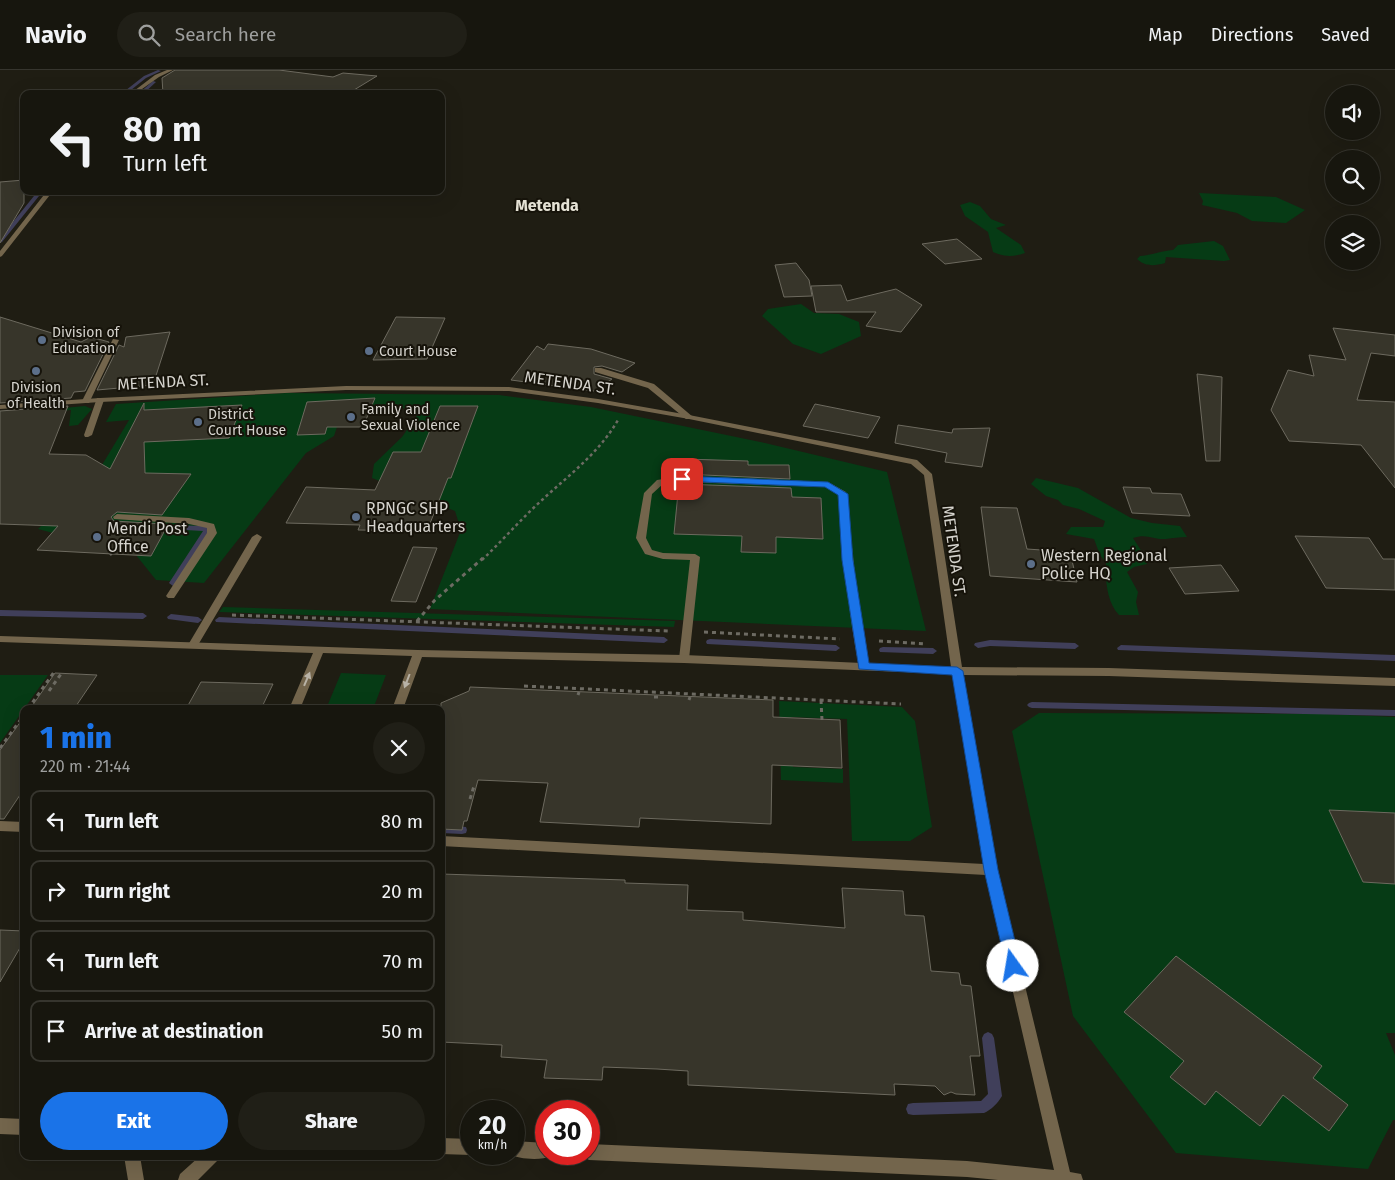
<!DOCTYPE html>
<html lang="en">
<head>
<meta charset="utf-8">
<style>
  body { margin:0; font-family:"Fira Sans",sans-serif; background:#201f17; color:#f1f3f6; height:100vh; display:flex; flex-direction:column; font-size:19px; white-space:nowrap }
  * { box-sizing:border-box; margin:0 }
  p { font-size:16px; color:#9e9f9e }
  .icon { flex:none; width:28px; height:28px; fill:none; stroke:currentColor; stroke-width:2; stroke-linecap:round; stroke-linejoin:round }
  .map { position:relative; flex:1; overflow:hidden }
  .details { position:absolute; left:20px; top:635px; width:425px; height:455px; display:flex; flex-direction:column; background:#17160e; border-radius:10px; box-shadow:0 5px 20px #0002,0 0 0 1px #36352e }
  .details>* { flex:none }
  .top-card { position:absolute; left:20px; top:20px; width:425px; height:105px; border-radius:10px; box-shadow:0 5px 20px #0002,0 0 0 1px #36352e; background:#17160e; color:#f1f3f6; overflow:hidden }
  .fabs { position:absolute; left:1325px; top:15px; display:grid; gap:10px }
  .fabs a { display:grid; place-items:center; width:55px; height:55px; border-radius:50%; background:#17160e; box-shadow:0 5px 20px #0002,0 0 0 1px #36352e; font-size:25px }
  .speed { position:absolute; left:460px; top:1030px; display:flex; gap:10px; font-size:25px; font-weight:700; text-align:center }
  .speed>* { display:grid; place-content:center; width:65px; height:65px; border-radius:50%; background:#17160e; box-shadow:0 5px 20px #0002,0 0 0 1px #36352e; line-height:1 }
  .speed small { font-size:12px; font-weight:400 }
  .speed .limit { border:8px solid #d22; background:#fff; color:#111 }
  .pin { position:absolute; display:grid; place-items:center; width:42px; height:42px; color:#fff; margin:-21px; border-radius:10px; box-shadow:0 2px 8px #0006 }
  .me { position:absolute; width:55px; margin:-28px; rotate:347deg; stroke-linejoin:round; filter:drop-shadow(0 0 4px #0008) }
  .turn { display:flex; align-items:center; gap:18px; height:105px; padding:0 20px; font-size:22px }
  .turn .icon { width:65px; height:65px; stroke-width:2.5 }
  .turn b { display:block; font-size:35px; line-height:42px }
  .round { display:grid; place-items:center; flex:none; width:52px; height:52px; border-radius:26px; background:#201f17 }
  .overview { display:flex; align-items:center; justify-content:space-between; height:85px; padding:0 20px }
  h1 { font-size:30px; font-weight:800; line-height:38px; color:#1a73e8 }
  .button { display:flex; gap:10px; margin-top:auto; padding:10px 20px }
  .button a { flex:1; height:58px; border-radius:30px; background:#1a73e8; color:#fff; font-size:20px; font-weight:800; line-height:58px; text-align:center }
  .button a+a { background:#201f17; color:#f1f3f6 }
  ul { padding:0; list-style:none }
  li { display:flex; align-items:center; gap:15px; height:62px; margin:0 10px 8px; padding:0 10px; border:2px solid #36352e; border-radius:10px }
  li div { flex:1 }
  li b { display:block; font-size:19px }
  li em { font-style:normal }
  header { display:flex; align-items:center; gap:30px; box-sizing:border-box; height:70px; padding:0 25px; background:#17160e; border-bottom:1px solid #36352e }
  header strong { font-size:24px }
  nav { display:flex; gap:28px; margin-inline-start:auto; font-size:18px }
  .search { width:350px; height:45px; background:#201f17; display:flex; align-items:center; gap:12px; box-sizing:border-box; padding:0 18px; border-radius:28px; color:#9e9f9e; font-size:19px }
  .map>svg:first-child { display:block }
</style>
</head>
<body>
<header>
<strong>Navio</strong>
<div class="search"><svg class="icon" aria-label="search" viewBox="0 0 24 24"><circle cx="10" cy="10" r="6"/><path d="M15 15l6 6"/></svg>Search here</div>
<nav><a>Map</a><a>Directions</a><a>Saved</a></nav>
</header>
<div class="map">
<svg width="1395" height="1110" viewBox="0 0 1395 1110">
  <rect width="100%" height="100%" fill="#1f1d13"/>
  <path fill="#063b15" d="M1199,123L1276,127L1305,140L1286,153L1252,151L1237,143L1202,135L1203,131Z
    M970,132L980,136L991,149L1006,155L996,158L1021,175L1025,183C1013,187 1005,187 993,182L988,162L965,146L960,135Z
    M1214,171L1223,176L1230,190L1224,191L1166,187L1165,193C1154,196 1146,197 1137,189L1140,186C1152,185 1161,181 1173,180L1178,175Z
    M801,234L814,243L839,244L859,252L861,266L821,284L793,274L762,246L768,239Z
    M287,323L499,325L591,337L765,373L887,402L926,561L430,539L461,460L455,441L372,408L374,394L402,367L423,337L342,342L334,366L306,383L204,513L156,510L136,485L38,459L82,416L93,410L129,350L106,352L116,334Z
    M85,336L92,339L78,355L69,356L71,340L0,346V344Z
    M1036,408L1078,418L1131,448L1152,453L1180,456L1187,467C1179,467 1173,468 1166,469C1154,470 1147,463 1133,468L1144,485L1147,494L1134,497L1127,502L1138,522L1136,532L1139,545H1119C1107,533 1105,510 1106,493L1100,485L1094,469L1066,464L1071,457H1103L1105,451L1079,439L1063,435L1058,430L1046,426L1031,414Z
    M223,537L675,551L674,557L219,542Z
    M341,603L386,605L373,639H326Z
    M0,605H48L0,673Z
    M779,631L902,637L915,651L932,757L910,771H852L847,649L791,647L793,697L843,699V713L781,710Z
    M1039,643L1325,644L1395,647V963H1386L1395,985V1050H1393L1368,1099L1176,1083L1073,946L1012,661Z"/>
  <g fill="none" stroke-linecap="round" stroke-linejoin="round">
    <path fill="#403f5a" fill-rule="evenodd" d="M158,0L161,1L146,8L126,24H121L144,6Z
      M153,11L156,12L143,24H138Z
      M38,121H43L2,172L0,173V168Z
      M165,455L204,456H207L211,461L176,515L173,516L169,513L203,461L168,459H165L164,457Z
      M0,540L143,543L147,546L143,549L0,546Z
      M171,544L198,547L202,550L198,553L168,549L167,547Z
      M219,547L664,567L668,570L664,573L216,552L215,550Z
      M710,569L836,575L840,578L836,581L707,574L706,572L707,570Z
      M990,570L1075,573L1079,576L1075,579L990,576L978,578L974,575L975,573Z
      M1121,575L1395,585V591L1118,580L1117,578Z
      M883,577L933,578L937,581L933,584L880,582L879,580L880,578Z
      M1032,632L1395,640V646L1032,638L1029,637L1027,635L1029,633Z
      M441,755L466,757L467,760L466,763L462,764L441,763Z
      M988,962L992,964L994,968L1002,1026C998,1033 991,1040 984,1043L913,1045L908,1044L906,1039L908,1034L913,1033L981,1031L988,1024L982,968L984,964Z"/>
  </g>
  <path fill="#37352a" stroke="#6d6a5f" d="M175,0H279L333,7L343,3L377,6L354,20V24H163L162,8Z
    M24,110V133L0,173V112Z
    M957,169L982,189L945,194L922,174Z
    M796,193L809,210L812,226L784,227L775,195Z
    M841,215L847,231L896,219L922,235L901,262L866,256L876,242H816L811,216Z
    M0,247L81,272L91,267L109,272L85,321L74,322L71,328L0,333Z
    M396,247L445,248L427,289L373,290Z
    M1333,258L1395,265V286L1371,283L1357,330L1395,332V418L1361,375L1289,371L1271,340L1288,300L1314,306L1309,285L1346,290Z
    M170,262L153,315L97,320L119,275L124,277L126,267Z
    M548,274L591,279L635,293L622,302L602,296L594,297V304L612,309L594,321L511,310L537,276L544,280Z
    M1197,304L1222,307L1220,391H1206Z
    M375,328L363,357H327L325,364L297,365L307,332Z
    M144,333V340L242,335L229,368L144,372L145,403L191,404L162,445L117,442L111,447L114,451L165,454L166,457L163,464L151,486L37,480L58,456L0,454V341L68,336L49,384L86,385L110,399Z
    M815,334L880,347L868,368L803,356Z
    M440,336H478L451,408H448L427,461L358,460L360,455L286,453L306,417L375,420L393,382H421Z
    M898,355L952,363L953,359L990,358L982,397L945,392L947,383L895,373Z
    M685,389L748,391V395H789L790,409L683,404Z
    M682,414L791,418L792,427L821,428L823,469L776,467V483L741,482L742,466L674,464L678,423H681Z
    M1123,417L1150,418L1152,423L1181,424L1190,446L1132,443Z
    M981,437L1017,438L1027,479L1070,482L1077,512L990,506Z
    M1295,466L1369,468L1383,489H1395V520L1326,518Z
    M413,477L437,478L416,532L391,531Z
    M1221,495L1239,521L1185,524L1169,498Z
    M55,603L97,605L74,639H30Z
    M201,612L273,614L261,639H186Z
    M470,617L773,630V647L840,650L842,698L772,695L771,754L640,748L639,757L540,752L548,713L478,710L467,751H464L462,760L441,759V633L469,621Z
    M24,647V719L4,749H0V680Z
    M1329,740L1395,743V814L1363,812Z
    M441,804L625,810V813L688,815L687,840L743,842V850L845,858L842,818L903,821L905,845L924,846L931,901L959,903L961,915L971,916L980,986H970L975,1025L956,1024L951,1022L944,1025L935,1016L894,1014L895,1025L688,1015V1001L657,999L603,997L602,1010L544,1008L547,990L501,987L502,975L441,972Z
    M0,860L24,861V871L0,912Z
    M1176,886L1322,996L1313,1008L1348,1035L1329,1061L1283,1025L1260,1056L1216,1021L1205,1035L1170,1007L1184,991L1124,942Z"/>
  <g fill="none" stroke-linecap="round" stroke-linejoin="round">
    <path stroke="#6d6b63" stroke-width="2.5" stroke-dasharray="3 3" stroke-linecap="butt" d="M433,354H435
      M110,485L113,482
      M482,490C502,471 521,449 542,430C569,405 599,383 618,350"/>
    <path stroke="#6d6b63" stroke-width="3" stroke-dasharray="4 4" stroke-linecap="butt" d="M232,545L668,561
      M417,551L435,530L483,488
      M704,562L840,569
      M879,571L926,574
      M524,616L901,634
      M49,621L61,604
      M578,625L579,622
      M654,627H658
      M689,630L690,627
      M821,630L822,650
      M28,639L54,602
      M0,678L24,645
      M470,729L474,716"/>
    <path fill="#73654c" fill-rule="evenodd" d="M47,121H90L49,124Z
      M113,269L119,270L90,331L89,333H83L82,331Z
      M595,298H601L654,314L693,347L692,349H686L648,318L595,302Z
      M97,328H103L104,330L92,365L88,367H85L84,365Z
      M682,406L828,412L846,422L858,533L869,597L868,600H860L859,597C848,540 843,483 839,425L826,417L682,412L663,414L652,424L646,468L652,480L663,483L695,484L700,487L689,589L684,593L680,591L679,589L690,490L663,489L645,484L636,468L644,423L657,410Z
      M117,444L189,448L214,454L217,463L174,528H168L166,526L207,463V458L189,454L114,449L113,447Z
      M257,464L262,467L198,575L197,577H189L188,575L252,467Z"/>
    <path fill="#73654c" fill-rule="evenodd" d="M167,0H173L159,7L135,24H130L155,5Z
      M47,121H53L2,186L0,187V181Z
      M346,316L509,317L598,329L689,345L917,390L932,404L962,597L1109,598L1395,608V616L1109,606L963,605L997,800L1070,1102L1081,1104L1083,1110H998L967,1107L589,1090L584,1087L582,1084H589V1074L967,1091L1054,1100L986,805L441,776V766L984,794L952,604L684,593L422,587L403,639H392L412,586L323,583L300,639H289L313,583L0,572V566L418,580L684,585L951,597L924,405L911,394L689,349L598,333L509,321L346,320L100,332L0,339V335L100,328Z
      M0,751L24,752V762L0,761Z
      M0,1048L24,1049V1065L0,1064Z
      M441,1068L471,1069V1084H473L471,1085L441,1084Z
      M514,1071L546,1073V1084H553L551,1086C541,1091 518,1089 508,1084H514Z
      M124,1086H140L144,1110H128Z
      M200,1086H220L217,1091L198,1110H178L180,1104Z"/>
  </g>
  <defs><path id="oneway-solid" d="M-6-.8H1V-3.2L6.5 0L1 3.2V.8H-6Z" transform="scale(1.25)"/></defs>
  <g fill="#b8b2a6">
    <use href="#oneway-solid" transform="translate(307 609) rotate(-67)"/>
    <use href="#oneway-solid" transform="translate(407 611) rotate(111)"/>
  </g>
  <path fill="#1a73e8" stroke="#114b97" d="M682,406L828,412L848,424L853,490L869,593L957,597L963,601L998,800L1021,896L1019,901L1013,903L1008,901L1006,896L984,800L952,605L859,599L842,490L838,425L825,417L678,411V407Z"/>
  <g fill="#5c6f8a" stroke="#16130a" stroke-width="2">
    <circle cx="42" cy="270" r="5"/>
    <circle cx="369" cy="281" r="5"/>
    <circle cx="36" cy="301" r="5"/>
    <circle cx="351" cy="347" r="5"/>
    <circle cx="198" cy="352" r="5"/>
    <circle cx="356" cy="447" r="5"/>
    <circle cx="97" cy="467" r="5"/>
    <circle cx="1031" cy="494" r="5"/>
  </g>
  <g text-anchor="middle" dominant-baseline="central" stroke-width="4" stroke-linejoin="round" paint-order="stroke">
    <g font-size="14" fill="#d5d3cd" stroke="#16130a" text-anchor="start">
      <text x="52" y="262">Division of<tspan x="52" dy="16">Education</tspan></text>
      <text x="379" y="281">Court House</text>
      <text x="36" y="317" text-anchor="middle">Division<tspan x="36" dy="16">of Health</tspan></text>
      <text x="361" y="339">Family and<tspan x="361" dy="16">Sexual Violence</tspan></text>
      <text x="208" y="344">District<tspan x="208" dy="16">Court House</tspan></text>
    </g>
    <g font-size="16" font-weight="bold" fill="#e4e1d4" stroke="#16130a">
      <text x="547" y="135">Metenda</text>
    </g>
    <g font-size="16" fill="#d5d3cd" stroke="#16130a">
      <text transform="translate(163 312) rotate(-3)">METENDA ST.</text>
      <text transform="translate(570 313) rotate(8)">METENDA ST.</text>
      <text transform="translate(954 481) rotate(82)">METENDA ST.</text>
    </g>
    <g font-size="16" fill="#d5d3cd" stroke="#16130a" text-anchor="start">
      <text x="366" y="438">RPNGC SHP<tspan x="366" dy="18">Headquarters</tspan></text>
      <text x="107" y="458">Mendi Post<tspan x="107" dy="18">Office</tspan></text>
      <text x="1041" y="485">Western Regional<tspan x="1041" dy="18">Police HQ</tspan></text>
    </g>
  </g>
</svg>
<div class="fabs">
<a><svg class="icon" aria-label="sound" viewBox="0 0 24 24"><path d="M4 9h4l5-4v14l-5-4H4zM17 9q2 3 0 6"/></svg></a>
<a><svg class="icon" aria-label="search" viewBox="0 0 24 24"><circle cx="10" cy="10" r="6"/><path d="M15 15l6 6"/></svg></a>
<a><svg class="icon" aria-label="layers" viewBox="0 0 24 24"><path d="M12 4l9 5-9 5-9-5zM3 14l9 5 9-5"/></svg></a>
</div>
<div class="speed"><div>20<small>km/h</small></div><div class="limit">30</div></div>
<div class="pin" style="left:682px;top:409px;background:#d93025"><svg class="icon" aria-label="arrive" viewBox="0 0 24 24"><path d="M6 21V4h12l-3 4 3 4H6"/></svg></div>
<svg class="me" style="left:1013px;top:896px" viewBox="-20 -20 40 40"><circle r="19" fill="#fff"/><path d="M0-13L10 11 0 6-10 11z" fill="#1a73e8"/></svg>
<div class="top-card">
<div class="turn"><svg class="icon" aria-label="left" viewBox="0 0 24 24"><path d="M17 20v-9H6M10 6l-5 5 5 5"/></svg><div><b>80 m</b>Turn left</div></div>
</div>
<section class="details">
<div class="overview"><div><h1>1 min</h1><p>220 m · 21:44</p></div><a class="round"><svg class="icon" aria-label="close" viewBox="0 0 24 24"><path d="M6 6l12 12M18 6L6 18"/></svg></a></div>
<ul>
<li><svg class="icon" aria-label="left" viewBox="0 0 24 24"><path d="M17 20v-9H6M10 6l-5 5 5 5"/></svg><div><b>Turn left</b></div><em>80 m</em></li>
<li><svg class="icon" aria-label="right" viewBox="0 0 24 24"><path d="M7 20v-9h11M14 6l5 5-5 5"/></svg><div><b>Turn right</b></div><em>20 m</em></li>
<li><svg class="icon" aria-label="left" viewBox="0 0 24 24"><path d="M17 20v-9H6M10 6l-5 5 5 5"/></svg><div><b>Turn left</b></div><em>70 m</em></li>
<li><svg class="icon" aria-label="arrive" viewBox="0 0 24 24"><path d="M6 21V4h12l-3 4 3 4H6"/></svg><div><b>Arrive at destination</b></div><em>50 m</em></li>
</ul>
<div class="button"><a>Exit</a><a>Share</a></div>
</section>
</div>
</body>
</html>
